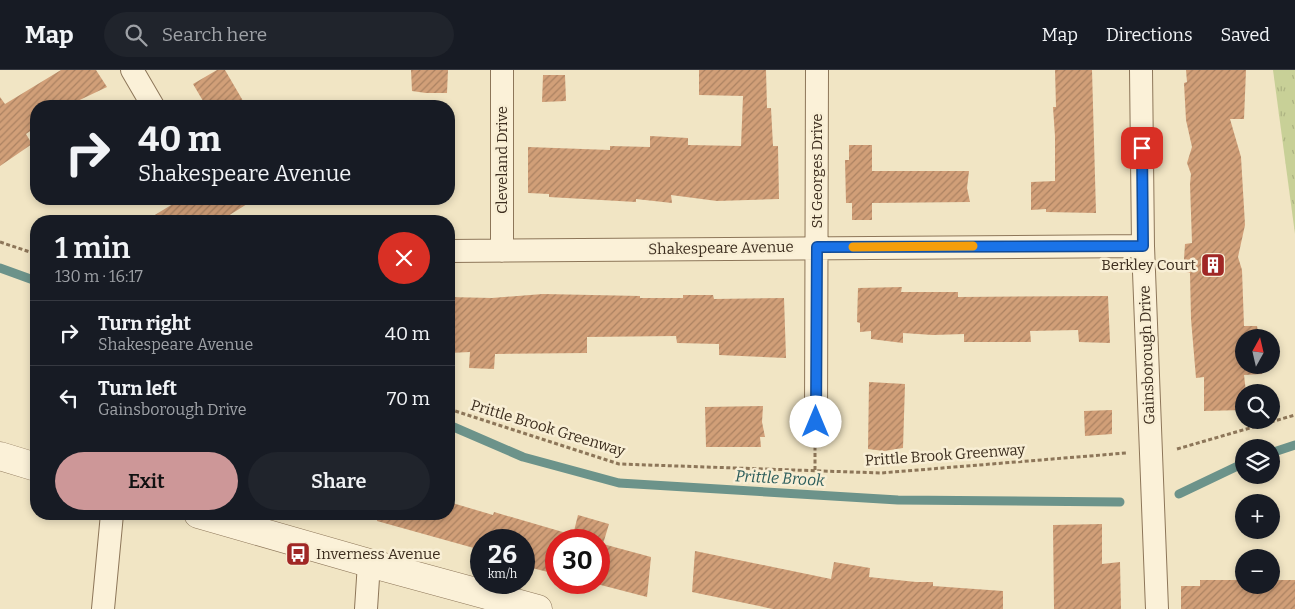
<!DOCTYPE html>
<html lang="en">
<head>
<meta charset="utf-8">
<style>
  body { margin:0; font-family:Bitter,serif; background:#20242c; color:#f1f3f6; height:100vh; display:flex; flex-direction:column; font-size:19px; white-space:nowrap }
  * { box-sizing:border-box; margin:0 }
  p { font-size:16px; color:#9ea1a6 }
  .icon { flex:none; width:28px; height:28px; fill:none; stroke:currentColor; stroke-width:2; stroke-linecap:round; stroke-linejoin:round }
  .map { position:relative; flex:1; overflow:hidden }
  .details { position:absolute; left:30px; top:145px; width:425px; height:305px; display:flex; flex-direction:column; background:#171b24; border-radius:20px; box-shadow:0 2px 8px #0003 }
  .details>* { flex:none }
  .top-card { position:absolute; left:30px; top:30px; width:425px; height:105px; border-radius:20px; box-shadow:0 2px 8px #0003; background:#171b24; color:#f1f3f6; overflow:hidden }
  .needle { width:32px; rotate:8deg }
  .tools { position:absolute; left:1235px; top:259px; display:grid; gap:10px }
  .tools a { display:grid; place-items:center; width:45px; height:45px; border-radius:50%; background:#171b24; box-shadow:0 2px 8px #0003; font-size:25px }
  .speed { position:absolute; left:470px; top:459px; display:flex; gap:10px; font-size:25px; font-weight:700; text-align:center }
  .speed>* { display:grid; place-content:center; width:65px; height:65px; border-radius:50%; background:#171b24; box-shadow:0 2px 8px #0003; line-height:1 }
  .speed small { font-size:12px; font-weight:400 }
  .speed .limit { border:8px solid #d22; background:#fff; color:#111 }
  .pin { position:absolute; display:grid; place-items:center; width:42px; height:42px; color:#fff; margin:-21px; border-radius:10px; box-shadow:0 2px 8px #0006 }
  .me { position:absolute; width:55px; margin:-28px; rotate:0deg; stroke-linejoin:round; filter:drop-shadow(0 0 4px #0008) }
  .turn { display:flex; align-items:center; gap:18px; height:105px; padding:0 25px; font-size:22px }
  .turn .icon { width:65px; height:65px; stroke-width:2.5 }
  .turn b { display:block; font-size:35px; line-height:42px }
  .round { display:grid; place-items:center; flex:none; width:52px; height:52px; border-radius:26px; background:#20242c }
  .head { display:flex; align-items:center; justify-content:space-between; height:85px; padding:0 25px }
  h1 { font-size:30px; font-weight:600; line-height:38px }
  .cta { display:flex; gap:10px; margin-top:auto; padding:10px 25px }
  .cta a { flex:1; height:58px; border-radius:30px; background:#cd9798; color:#111; font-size:20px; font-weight:600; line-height:58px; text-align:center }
  .cta a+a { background:#20242c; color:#f1f3f6 }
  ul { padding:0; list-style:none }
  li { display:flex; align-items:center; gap:15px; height:65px; padding:0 25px; border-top:1px solid #363941 }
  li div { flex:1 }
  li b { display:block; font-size:19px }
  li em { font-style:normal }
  header { display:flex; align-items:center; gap:30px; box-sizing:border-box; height:70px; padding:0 25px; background:#171b24; border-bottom:1px solid #363941 }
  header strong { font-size:24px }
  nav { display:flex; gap:28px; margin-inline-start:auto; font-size:18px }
  .search { width:350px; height:45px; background:#20242c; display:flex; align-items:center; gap:12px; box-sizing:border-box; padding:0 18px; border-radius:28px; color:#9ea1a6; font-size:19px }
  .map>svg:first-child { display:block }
</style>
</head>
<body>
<header>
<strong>Map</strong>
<div class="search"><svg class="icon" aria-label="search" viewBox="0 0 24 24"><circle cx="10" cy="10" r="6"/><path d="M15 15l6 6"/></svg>Search here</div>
<nav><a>Map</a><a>Directions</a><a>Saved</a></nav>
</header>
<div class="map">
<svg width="1295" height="539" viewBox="0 0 1295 539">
  <defs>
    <pattern id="grass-tufts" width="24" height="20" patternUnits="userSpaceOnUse" patternTransform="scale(1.25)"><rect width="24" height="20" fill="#c8d097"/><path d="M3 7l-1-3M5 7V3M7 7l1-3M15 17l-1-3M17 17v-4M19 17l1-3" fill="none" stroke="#adb382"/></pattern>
    <pattern id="building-hatch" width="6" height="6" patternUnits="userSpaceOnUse" patternTransform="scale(1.25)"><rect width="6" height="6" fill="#d19f78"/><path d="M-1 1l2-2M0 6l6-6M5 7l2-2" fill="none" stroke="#ab8262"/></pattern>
  </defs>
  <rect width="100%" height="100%" fill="#f1e5c4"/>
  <path fill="url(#grass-tufts)" d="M1273,0H1295V164Z"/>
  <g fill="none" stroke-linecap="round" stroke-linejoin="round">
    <path stroke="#6c938a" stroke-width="9" d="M0,198L36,211
      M449,355L523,387L619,413L898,430L1120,432
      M1271,383L1295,375
      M1179,424L1244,393"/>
  </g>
  <path fill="url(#building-hatch)" d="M61,0H96L107,17L67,36H36V57L26,64L32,74L0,96V27L5,34Z
    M217,0H225L246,36H206L193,14Z
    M411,0H448L447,23H426L412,21Z
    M699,0H766L767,38H771L773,76H778L779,129L717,131L671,125L672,133L636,129V132L549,127V124L528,123V77L610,80V76L650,77V66L688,68V75L741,76L743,26L699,25Z
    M1055,0H1092L1096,143L1046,142V139L1031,140V112L1055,111V66L1053,37H1056Z
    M1186,0H1246L1244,49H1230L1241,87L1245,155L1238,187L1242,200L1244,256H1257L1259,268H1244V295H1262V304L1244,305L1246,322H1244V340L1204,341V307L1196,308L1191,249L1190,203L1186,202L1184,189L1185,174L1192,173L1190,114L1191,104L1187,93L1192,77L1186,50L1184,13L1187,12Z
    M543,5H565L566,31L542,32Z
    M849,75H872V101H969L967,118L970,132L872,133V150H852V133H846L845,90H849Z
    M181,129H255L220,151H145Z
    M902,217L901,222H958V227L1108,226L1110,273L1079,272L1078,260L1030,261L1031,272H964V264L933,265L903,263V273L871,269V261L860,262V253L857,252L858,218Z
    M543,224L640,226V228H683V225H713L714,229L784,228L786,288L719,285V274L677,273L676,266L587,267V283L495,284L494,299L469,298L470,282L449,283V227L492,228Z
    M869,312L905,314L903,378L884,381L868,379Z
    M763,336L762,352L765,367H760L761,377H706L705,337Z
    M1112,340V364L1085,366L1084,341Z
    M449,432L493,445L494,442L573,465L578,445L609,454L603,474L651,487L647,527L593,513L592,514L586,512H599V470H556V504L524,496V470H481V480L377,451L378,444H449Z
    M1102,454V494L1120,492L1121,539H1054L1053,455Z
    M695,481L831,509L834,492L870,498L869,507L916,512H933V516L1003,521V539H773L692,522Z
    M1200,510H1244V515H1271V510H1295V539H1181V516H1200Z"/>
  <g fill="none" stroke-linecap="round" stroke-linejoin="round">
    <defs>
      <path id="minor" d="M132,0L153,36
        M1141,0L1143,176L1157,539
        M449,181L1143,176
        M502,181V0
        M816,351L817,0
        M103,539L112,444
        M366,539L369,493"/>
      <path id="tertiary" d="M0,386L36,397
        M198,444L369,493L538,539"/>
    </defs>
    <use href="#minor" stroke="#8d7659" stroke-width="24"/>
    <use href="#tertiary" stroke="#8d7659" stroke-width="29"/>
    <path stroke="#8d7659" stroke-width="3" stroke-dasharray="4 2.5" stroke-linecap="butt" d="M0,172L36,184
      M449,339L619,394L881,403L1126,383
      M1177,379L1295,345
      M815,400V377"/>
    <use href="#minor" stroke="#fbf1d8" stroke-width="22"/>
    <use href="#tertiary" stroke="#fbf1d8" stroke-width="28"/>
  </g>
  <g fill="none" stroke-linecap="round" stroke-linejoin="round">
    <defs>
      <path id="route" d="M816,352L817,177L1143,176L1142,78"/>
    </defs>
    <use href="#route" stroke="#114b97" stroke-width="12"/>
    <use href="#route" stroke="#1a73e8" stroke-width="9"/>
    <path stroke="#f59e0b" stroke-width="9" d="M853,177L973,176"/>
  </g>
  <defs>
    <symbol id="building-square" viewBox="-11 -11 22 22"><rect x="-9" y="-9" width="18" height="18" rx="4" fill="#a02725" stroke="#f8eed4"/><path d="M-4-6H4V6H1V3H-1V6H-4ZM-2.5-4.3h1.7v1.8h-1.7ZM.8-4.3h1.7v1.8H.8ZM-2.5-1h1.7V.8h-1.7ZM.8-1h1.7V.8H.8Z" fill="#fff"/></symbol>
    <symbol id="bus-square" viewBox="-11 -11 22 22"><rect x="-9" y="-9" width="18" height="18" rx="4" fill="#a02725" stroke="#f8eed4"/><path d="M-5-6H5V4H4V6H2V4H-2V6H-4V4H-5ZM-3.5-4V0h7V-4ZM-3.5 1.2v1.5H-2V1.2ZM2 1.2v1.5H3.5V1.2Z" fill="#fff"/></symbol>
  </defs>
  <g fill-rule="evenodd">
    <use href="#building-square" x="1199" y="181" width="28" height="28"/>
    <use href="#bus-square" x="284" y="470" width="28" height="28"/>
  </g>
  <g text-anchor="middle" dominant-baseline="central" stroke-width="5" stroke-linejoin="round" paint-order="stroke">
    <g font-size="15" fill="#3c2d1e" stroke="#f8eed4">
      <text transform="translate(502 90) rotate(-90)">Cleveland Drive</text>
      <text transform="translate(817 101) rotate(-90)">St Georges Drive</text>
      <text transform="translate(721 178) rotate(-1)">Shakespeare Avenue</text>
      <text transform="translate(1147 285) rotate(-92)">Gainsborough Drive</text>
      <text transform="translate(548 358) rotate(17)">Prittle Brook Greenway</text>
      <text transform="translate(945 385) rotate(-4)">Prittle Brook Greenway</text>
    </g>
    <g font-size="15" fill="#3c2d1e" stroke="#f8eed4" text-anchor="end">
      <text x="1196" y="195">Berkley Court</text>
      <text x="316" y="484" text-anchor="start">Inverness Avenue</text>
    </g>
    <g font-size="16" font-style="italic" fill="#2c5d5b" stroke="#f8eed4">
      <text transform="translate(780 408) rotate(3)">Prittle Brook</text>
    </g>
  </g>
</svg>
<div class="tools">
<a><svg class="needle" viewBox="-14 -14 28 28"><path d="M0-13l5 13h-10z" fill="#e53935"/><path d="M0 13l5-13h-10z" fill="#9ea1a6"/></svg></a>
<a><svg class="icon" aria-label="search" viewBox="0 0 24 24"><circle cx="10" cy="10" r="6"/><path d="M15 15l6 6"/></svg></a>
<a><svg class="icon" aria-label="layers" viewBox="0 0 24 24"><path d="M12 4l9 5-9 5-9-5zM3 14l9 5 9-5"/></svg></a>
<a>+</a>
<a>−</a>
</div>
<div class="speed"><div>26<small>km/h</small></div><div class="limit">30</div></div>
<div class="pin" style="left:1142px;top:78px;background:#d93025"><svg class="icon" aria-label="arrive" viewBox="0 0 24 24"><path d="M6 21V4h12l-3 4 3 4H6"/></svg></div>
<svg class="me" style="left:816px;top:352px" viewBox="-20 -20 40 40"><circle r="19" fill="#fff"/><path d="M0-13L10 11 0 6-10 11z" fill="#1a73e8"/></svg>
<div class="top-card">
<div class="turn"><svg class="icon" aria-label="right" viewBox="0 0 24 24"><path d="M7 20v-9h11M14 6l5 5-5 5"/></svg><div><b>40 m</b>Shakespeare Avenue</div></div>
</div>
<section class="details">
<div class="head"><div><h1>1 min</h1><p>130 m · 16:17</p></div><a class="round" style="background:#d93025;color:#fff"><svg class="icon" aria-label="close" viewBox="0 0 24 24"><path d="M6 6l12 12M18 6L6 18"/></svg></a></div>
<ul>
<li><svg class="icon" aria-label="right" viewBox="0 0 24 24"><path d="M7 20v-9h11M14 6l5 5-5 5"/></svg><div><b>Turn right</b><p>Shakespeare Avenue</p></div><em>40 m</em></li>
<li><svg class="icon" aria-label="left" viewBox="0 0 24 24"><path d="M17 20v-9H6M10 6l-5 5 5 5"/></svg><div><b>Turn left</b><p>Gainsborough Drive</p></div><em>70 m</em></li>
</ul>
<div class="cta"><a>Exit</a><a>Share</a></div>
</section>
</div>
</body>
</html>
